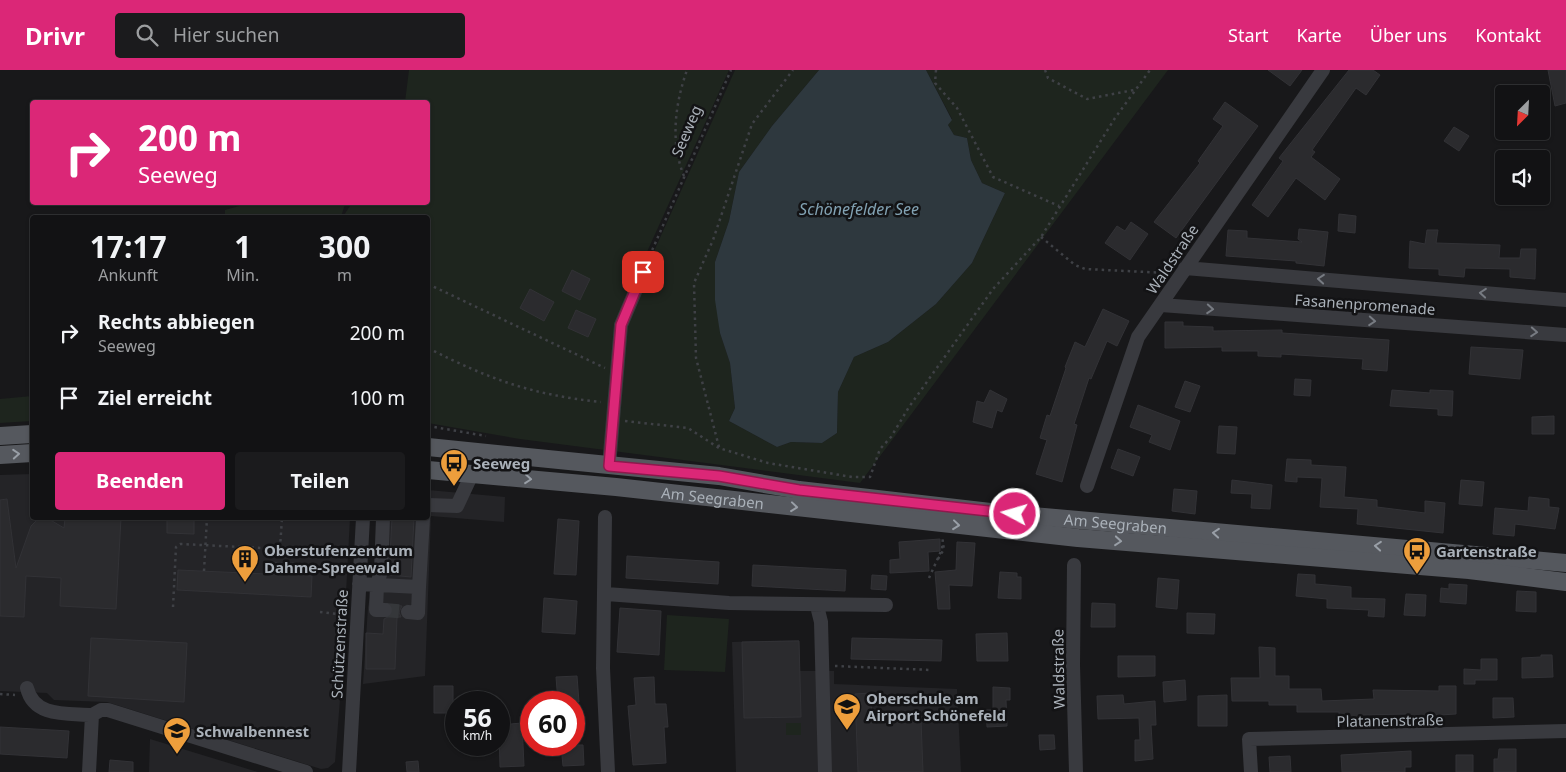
<!DOCTYPE html>
<html lang="de">
<head>
<meta charset="utf-8">
<style>
  body { margin:0; font-family:"Noto Sans",sans-serif; background:#1b1b1d; color:#f1f3f6; height:100vh; display:flex; flex-direction:column; font-size:19px; white-space:nowrap }
  * { box-sizing:border-box; margin:0 }
  p { font-size:16px; color:#9c9ea0 }
  .icon { flex:none; width:28px; height:28px; fill:none; stroke:currentColor; stroke-width:2; stroke-linecap:round; stroke-linejoin:round }
  .map { position:relative; flex:1; overflow:hidden }
  .panel { position:absolute; left:30px; top:145px; width:400px; height:305px; display:flex; flex-direction:column; background:#121214; border-radius:5px; box-shadow:0 1px 4px #0004,0 0 0 1px #313234 }
  .panel>* { flex:none }
  .banner { position:absolute; left:30px; top:30px; width:400px; height:105px; border-radius:5px; box-shadow:0 1px 4px #0004,0 0 0 1px #313234; background:#db2777; color:#fff; overflow:hidden }
  .needle { width:32px; rotate:204deg }
  .fabs { position:absolute; left:1495px; top:15px; display:grid; gap:10px }
  .fabs a { display:grid; place-items:center; width:55px; height:55px; border-radius:5px; background:#121214; box-shadow:0 1px 4px #0004,0 0 0 1px #313234; font-size:25px }
  .speed { position:absolute; left:445px; top:621px; display:flex; gap:10px; font-size:25px; font-weight:700; text-align:center }
  .speed>* { display:grid; place-content:center; width:65px; height:65px; border-radius:50%; background:#121214; box-shadow:0 1px 4px #0004,0 0 0 1px #313234; line-height:1 }
  .speed small { font-size:12px; font-weight:400 }
  .speed .limit { border:8px solid #d22; background:#fff; color:#111 }
  .pin { position:absolute; display:grid; place-items:center; width:42px; height:42px; color:#fff; margin:-21px; border-radius:10px; box-shadow:0 2px 8px #0006 }
  .me { position:absolute; width:55px; margin:-28px; rotate:276deg; stroke-linejoin:round; filter:drop-shadow(0 0 4px #0008) }
  .turn { display:flex; align-items:center; gap:18px; height:105px; padding:0 25px; font-size:22px }
  .turn .icon { width:65px; height:65px; stroke-width:2.5 }
  .turn b { display:block; font-size:35px; line-height:42px }
  .eta { display:flex; justify-content:space-evenly; align-items:center; height:85px; text-align:center }
  .eta b { font-size:30px; font-weight:700; line-height:35px }
  .cta { display:flex; gap:10px; margin-top:auto; padding:10px 25px }
  .cta a { flex:1; height:58px; border-radius:5px; background:#db2777; color:#fff; font-size:20px; font-weight:700; line-height:58px; text-align:center }
  .cta a+a { background:#1b1b1d; color:#f1f3f6 }
  ul { padding:0; list-style:none }
  li { display:flex; align-items:center; gap:15px; height:65px; padding:0 25px }
  li div { flex:1 }
  li b { display:block; font-size:19px }
  li em { font-style:normal }
  header { display:flex; align-items:center; gap:30px; box-sizing:border-box; height:70px; padding:0 25px; background:#db2777; color:#fff }
  header strong { font-size:24px }
  nav { display:flex; gap:28px; margin-inline-start:auto; font-size:18px }
  .search { width:350px; height:45px; background:#1b1b1d; display:flex; align-items:center; gap:12px; box-sizing:border-box; padding:0 18px; border-radius:5px; color:#9c9ea0; font-size:19px }
  .map>svg:first-child { display:block }
</style>
</head>
<body>
<header>
<strong>Drivr</strong>
<div class="search"><svg class="icon" aria-label="search" viewBox="0 0 24 24"><circle cx="10" cy="10" r="6"/><path d="M15 15l6 6"/></svg>Hier suchen</div>
<nav><a>Start</a><a>Karte</a><a>Über uns</a><a>Kontakt</a></nav>
</header>
<div class="map">
<svg width="1566" height="702" viewBox="0 0 1566 702">
  <rect width="100%" height="100%" fill="#18181a"/>
  <path fill="#242427" d="M32,404V448H350L341,617L335,692L328,698L321,699L107,632L54,630L47,623L0,621V405Z
    M428,420L505,427L504,452L431,446L425,606L363,614L368,537L377,495L379,448H428Z
    M799,570L800,601H834V614L957,619L961,702H736L732,572Z
    M150,669L258,702H149Z"/>
  <path fill="#1e251e" d="M409,0H729L642,193L633,238L647,197L735,0H819L772,56L739,102L729,151L715,192L720,263L730,293L735,338L729,351L777,377L791,372L822,373L837,363L838,322L854,287L888,272L936,234L972,193L1005,123L982,113L971,90L967,68L954,65L948,55L952,49L926,0H1168L860,413L520,369L428,353V148H342L352,133L428,132V32H405Z
    M250,133L344,132L345,134L341,147H225V140Z
    M32,326V351L0,353V329Z
    M667,545L729,549L725,602L664,600Z
    M786,653H801V665H786Z"/>
  <path fill="#2e383e" d="M819,0H926L952,50L948,55L954,65L967,68L971,90L982,113L1005,123L972,193L936,234L888,272L854,287L838,322L837,363L822,373L791,372L777,377L729,351L735,338L730,293L720,263L715,230V192L729,151L739,102L772,56Z"/>
  <path fill="#2b2b2e" stroke="#323236" d="M1268,0H1302L1290,16Z
    M1349,0H1373L1380,5L1366,25L1356,18L1312,80L1315,82L1311,87L1340,109L1325,130L1296,108L1268,147L1252,135L1283,91L1279,88Z
    M1548,0H1566V33L1555,36Z
    M1225,32L1258,56L1176,168L1154,152L1200,93L1198,91L1223,56L1213,49Z
    M1454,57L1469,66L1459,81L1444,71Z
    M1339,144L1356,146L1355,163L1338,161Z
    M1131,152L1148,164L1130,190L1105,173L1117,156L1125,161Z
    M1299,159L1328,162L1324,196L1296,193V191L1226,186L1228,160L1247,161V168L1302,172L1298,169Z
    M1427,160H1438L1436,173L1500,175L1499,188H1520L1521,179H1536L1535,209L1510,207V199L1465,198L1464,207L1439,205V199L1409,198L1410,171L1425,174Z
    M572,200L590,209L580,230L562,221Z
    M530,219L554,232L544,251L520,238Z
    M1103,239L1129,251L1117,276L1107,271L1091,309L1089,308L1074,354L1077,355L1062,412L1036,404L1047,370L1040,368L1047,345L1050,346L1066,298L1065,297L1075,272L1085,277Z
    M576,240L596,249L588,267L568,258Z
    M1165,252H1183V256L1213,257V261L1282,260V263L1389,270L1387,301L1362,299L1363,289L1281,284V287L1258,286V281H1222V277L1165,278Z
    M1471,277L1523,280L1520,309L1469,304Z
    M1295,309L1311,310L1310,326L1294,325Z
    M1185,311L1200,316L1190,342L1175,337Z
    M990,320L1007,329L1002,342L997,340L992,358L973,352L977,331L984,333Z
    M1392,320L1430,323V320L1453,321L1452,346L1438,345V339L1390,336Z
    M1138,335L1180,351L1170,380L1149,372L1152,365L1130,357Z
    M1554,346V364H1532V347Z
    M1219,356L1237,357L1235,384L1217,383Z
    M1118,379L1140,387L1133,406L1111,398Z
    M1287,389L1311,390V395L1346,397L1344,427L1377,430V437L1425,443V431L1445,433L1443,463L1357,454L1358,439L1320,437L1322,408L1297,407V412L1285,411Z
    M1232,410L1272,415L1270,439L1251,438L1252,424L1231,423Z
    M1461,410L1484,412L1482,436L1459,434Z
    M1174,419L1197,421L1195,444L1172,441Z
    M1529,427L1549,429V437L1559,438L1555,459L1515,454L1514,466L1493,464L1495,438L1528,441Z
    M7,429L16,498L31,456L37,450L47,448L64,458L65,448L103,450V448H121L116,539L60,536L61,508L26,506L24,547L0,546V430Z
    M167,448H194V464L167,463Z
    M392,448H414L411,507L389,505Z
    M558,449L579,451L576,505L554,504Z
    M940,469V481L928,482L929,501L890,503V490L900,489L899,472Z
    M957,472L975,473L972,516L949,515L950,539H938L935,502L956,500Z
    M627,486L719,492L718,514L626,508Z
    M267,492L296,493V505L312,506L311,527L177,520L178,500L266,504Z
    M753,495L846,500L845,521L752,516Z
    M1000,502L1017,503V507H1021V529L998,528Z
    M1298,504L1315,505V514L1351,517V528L1385,529L1384,547L1368,546L1369,540L1327,538V529L1296,526Z
    M872,505L887,506L886,520L871,519Z
    M1158,508L1179,510L1177,539L1156,537Z
    M1449,514L1467,515L1466,534L1440,532L1441,518L1449,519Z
    M1517,521L1536,522V542L1516,541Z
    M1406,524L1426,525L1425,546L1404,545Z
    M544,528L577,531L575,564L542,562Z
    M1092,533L1115,534V557H1091Z
    M392,535L402,536L399,542L401,547H397L395,599H366V563L383,564L384,549L392,545Z
    M620,538L661,541L659,585L617,582Z
    M1187,543L1215,544L1214,564L1187,563Z
    M1007,563L1008,591H977L976,564Z
    M91,568L187,573L184,632L88,626Z
    M852,568L942,570L941,591L851,589Z
    M799,571L801,647L744,648L742,572Z
    M1259,577L1275,578V606H1289V619H1321L1322,631L1374,629L1373,620L1439,621V616H1456V644L1407,647V644L1359,645V650H1339V642H1297V635H1269V631H1232L1231,608H1260Z
    M1541,585H1552L1553,607L1522,608V588L1541,587Z
    M1118,586H1155V606L1118,607Z
    M1481,589H1497V610H1475V614H1464V599L1481,600Z
    M577,606L579,632H558L556,607Z
    M654,607L655,634H666L668,657H664L666,693L633,695L628,636L636,635L634,608Z
    M1185,610L1186,630L1164,632L1163,612Z
    M434,616H453V643H434Z
    M993,617L1010,618V630H1006L1007,656L987,657L986,640H993Z
    M871,623L872,651L921,650L923,702H858L855,624Z
    M1123,625L1124,634L1155,631L1156,655H1151L1153,689L1135,691V670H1140L1139,648L1098,649L1097,626Z
    M1227,625V656H1198V626Z
    M1493,628H1513L1514,647L1493,648Z
    M522,653L524,696L500,697L499,655Z
    M0,657L69,661L67,688L0,684Z
    M1039,665H1054L1055,679L1040,680Z
    M561,675H583L584,695L563,696Z
    M1499,679H1516V702H1494V689H1498Z
    M1411,681V697H1405V702H1342L1341,685Z
    M1456,685H1473V702H1456Z
    M1290,686L1291,702H1270L1269,687Z
    M110,690L133,692V702H109Z
    M418,691L419,702H407L406,692Z"/>
  <g fill="none" stroke-linecap="round" stroke-linejoin="round">
    <path stroke="#35373a" stroke-width="14" stroke-dasharray="14 7" stroke-linecap="butt" d="M385,540L408,542"/>
    <path stroke="#3f4146" stroke-width="2.5" stroke-dasharray="2.5 4" stroke-linecap="butt" d="M936,0L935,13L957,38L993,107L1059,136
      M1045,0L1048,8L1087,29L1134,20
      M684,106C670,72 675,34 687,0
      M1041,167L1075,195L1085,199L1167,203
      M647,192L731,0
      M428,214L605,298
      M428,278C489,309 532,325 601,332
      M625,351L688,358L719,378L768,393L852,407H870L880,379L891,367L909,337L993,219L1041,167L1115,48L1150,0
      M428,356L486,366
      M719,377L696,288L694,213L713,170L752,54L793,0
      M280,478L282,448
      M938,489L944,479L943,474
      M204,501L207,448
      M929,508L942,479L943,467
      M173,537L176,477L180,474L325,481
      M320,542L346,545
      M835,596L931,600
      M0,624L15,625"/>
    <path stroke="#393a3f" stroke-width="14" d="M1185,198L1566,230
      M1161,235L1566,265
      M609,396L621,255L643,203
      M1087,416L1138,267L1323,0
      M428,435L457,436L472,404
      M605,447L603,598L608,702
      M383,448L381,501L377,515L376,540H385
      M1074,495L1073,595L1076,702
      M359,514L419,517L423,448
      M606,524L729,533L886,535
      M817,536L821,552L825,702
      M408,542L418,543L419,517
      M27,618C34,648 68,643 92,645
      M89,702L92,645L101,640H108L306,702
      M349,702L363,448
      M1251,702L1249,669L1566,661"/>
    <g stroke="#55585e" stroke-width="18">
      <path d="M0,366L32,364"/>
      <path id="s1" d="M428,377L719,406L799,420L999,443L1566,493"/>
      <path d="M0,385L32,383"/>
      <path id="s2" d="M428,400L616,417L1078,468L1469,500L1566,512"/>
    </g>
  </g>
  <defs><path id="oneway-chevron" d="M-2-3.5L2.5 0L-2 3.5" fill="none" stroke-width="1.6" stroke-linecap="round" stroke-linejoin="round" transform="scale(1.25)"/></defs>
  <g stroke="#777b82">
    <use href="#oneway-chevron" transform="translate(1321 209) rotate(-175)"/>
    <use href="#oneway-chevron" transform="translate(1483 223) rotate(-175)"/>
    <use href="#oneway-chevron" transform="translate(1210 239) rotate(4)"/>
    <use href="#oneway-chevron" transform="translate(1372 251) rotate(4)"/>
    <use href="#oneway-chevron" transform="translate(1534 262) rotate(4)"/>
  </g>
  <g stroke="#999fa7">
    <use href="#oneway-chevron" transform="translate(16 384) rotate(-4)"/>
    <use href="#oneway-chevron" transform="translate(528 409) rotate(5)"/>
    <use href="#oneway-chevron" transform="translate(794 437) rotate(6)"/>
    <use href="#oneway-chevron" transform="translate(956 455) rotate(6)"/>
    <use href="#oneway-chevron" transform="translate(1216 463) rotate(-175)"/>
    <use href="#oneway-chevron" transform="translate(1118 471) rotate(5)"/>
    <use href="#oneway-chevron" transform="translate(1378 476) rotate(-175)"/>
  </g>
  <g fill="none" stroke-linecap="round" stroke-linejoin="round">
    <defs>
      <path id="route" d="M643,202L621,255L609,396L719,406L799,420L1015,444"/>
    </defs>
    <use href="#route" stroke="#8e194d" stroke-width="12"/>
    <use href="#route" stroke="#db2777" stroke-width="9"/>
  </g>
  <defs>
    <symbol id="bus-pin" viewBox="-11 -11 22 30"><path d="M0 17L-7.5 6A9.5 9.5 0 1 1 7.5 6Z" fill="#ed9e3c" stroke="#131315"/><path d="M-5-6H5V4H4V6H2V4H-2V6H-4V4H-5ZM-3.5-4V0h7V-4ZM-3.5 1.2v1.5H-2V1.2ZM2 1.2v1.5H3.5V1.2Z" fill="#111"/></symbol>
    <symbol id="building-pin" viewBox="-11 -11 22 30"><path d="M0 17L-7.5 6A9.5 9.5 0 1 1 7.5 6Z" fill="#ed9e3c" stroke="#131315"/><path d="M-4-6H4V6H1V3H-1V6H-4ZM-2.5-4.3h1.7v1.8h-1.7ZM.8-4.3h1.7v1.8H.8ZM-2.5-1h1.7V.8h-1.7ZM.8-1h1.7V.8H.8Z" fill="#111"/></symbol>
    <symbol id="school-pin" viewBox="-11 -11 22 30"><path d="M0 17L-7.5 6A9.5 9.5 0 1 1 7.5 6Z" fill="#ed9e3c" stroke="#131315"/><path d="M0-5L7-2L0 1L-7-2ZM-4 1L0 2.5L4 1V4Q0 6-4 4Z" fill="#111"/></symbol>
  </defs>
  <g fill-rule="evenodd">
    <use href="#bus-pin" x="438" y="377" width="32" height="43"/>
    <use href="#bus-pin" x="1401" y="465" width="32" height="43"/>
    <use href="#building-pin" x="229" y="473" width="32" height="43"/>
    <use href="#school-pin" x="831" y="621" width="32" height="43"/>
    <use href="#school-pin" x="161" y="645" width="32" height="43"/>
  </g>
  <g text-anchor="middle" dominant-baseline="central" stroke-width="5" stroke-linejoin="round" paint-order="stroke">
    <g font-size="15" fill="#aab1b9" stroke="#131315">
      <text transform="translate(686 61) rotate(-67)">Seeweg</text>
      <text transform="translate(1172 189) rotate(-56)">Waldstraße</text>
      <text transform="translate(1365 234) rotate(4)">Fasanenpromenade</text>
      <text stroke="none"><textPath href="#s2" startOffset="286">Am Seegraben</textPath></text>
      <text stroke="none"><textPath href="#s1" startOffset="692">Am Seegraben</textPath></text>
      <text transform="translate(339 574) rotate(-87)">Schützenstraße</text>
      <text transform="translate(1058 599) rotate(-91)">Waldstraße</text>
      <text transform="translate(1390 650) rotate(-1)">Platanenstraße</text>
    </g>
    <g font-size="15" font-weight="bold" fill="#aab1b9" stroke="#131315" text-anchor="start">
      <text x="473" y="393">Seeweg</text>
      <text x="264" y="480">Oberstufenzentrum<tspan x="264" dy="17">Dahme-Spreewald</tspan></text>
      <text x="1436" y="481">Gartenstraße</text>
      <text x="866" y="628">Oberschule am<tspan x="866" dy="17">Airport Schönefeld</tspan></text>
      <text x="196" y="661">Schwalbennest</text>
    </g>
    <g font-size="16" font-style="italic" fill="#82a2b3" stroke="#131315">
      <text x="859" y="139">Schönefelder See</text>
    </g>
  </g>
</svg>
<div class="fabs">
<a><svg class="needle" viewBox="-14 -14 28 28"><path d="M0-13l5 13h-10z" fill="#e53935"/><path d="M0 13l5-13h-10z" fill="#9c9ea0"/></svg></a>
<a><svg class="icon" aria-label="sound" viewBox="0 0 24 24"><path d="M4 9h4l5-4v14l-5-4H4zM17 9q2 3 0 6"/></svg></a>
</div>
<div class="speed"><div>56<small>km/h</small></div><div class="limit">60</div></div>
<div class="pin" style="left:643px;top:202px;background:#d93025"><svg class="icon" aria-label="arrive" viewBox="0 0 24 24"><path d="M6 21V4h12l-3 4 3 4H6"/></svg></div>
<svg class="me" style="left:1015px;top:444px" viewBox="-20 -20 40 40"><circle r="17" fill="#db2777" stroke="#fff" stroke-width="3"/><path d="M0-11L8 9 0 5-8 9z" fill="#fff"/></svg>
<div class="banner">
<div class="turn"><svg class="icon" aria-label="right" viewBox="0 0 24 24"><path d="M7 20v-9h11M14 6l5 5-5 5"/></svg><div><b>200 m</b>Seeweg</div></div>
</div>
<section class="panel">
<div class="eta">
<div><b>17:17</b><p>Ankunft</p></div>
<div><b>1</b><p>Min.</p></div>
<div><b>300</b><p>m</p></div>
</div>
<ul>
<li><svg class="icon" aria-label="right" viewBox="0 0 24 24"><path d="M7 20v-9h11M14 6l5 5-5 5"/></svg><div><b>Rechts abbiegen</b><p>Seeweg</p></div><em>200 m</em></li>
<li><svg class="icon" aria-label="arrive" viewBox="0 0 24 24"><path d="M6 21V4h12l-3 4 3 4H6"/></svg><div><b>Ziel erreicht</b></div><em>100 m</em></li>
</ul>
<div class="cta"><a>Beenden</a><a>Teilen</a></div>
</section>
</div>
</body>
</html>
